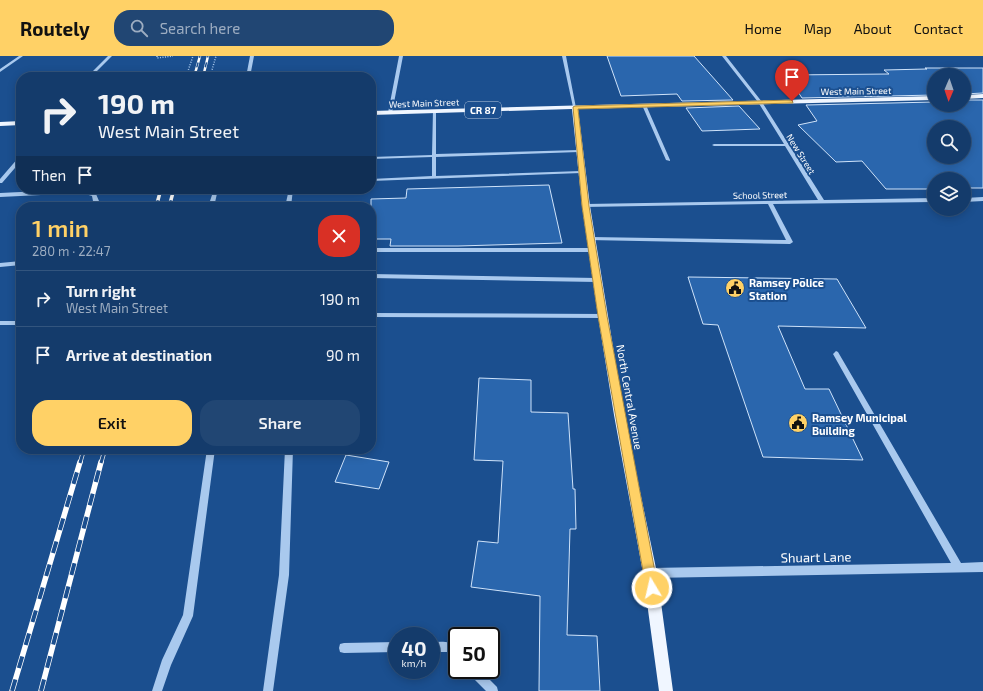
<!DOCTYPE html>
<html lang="en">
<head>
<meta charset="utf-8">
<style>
  body { margin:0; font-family:"Exo 2",sans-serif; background:#214673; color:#f1f3f6; height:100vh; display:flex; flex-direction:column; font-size:15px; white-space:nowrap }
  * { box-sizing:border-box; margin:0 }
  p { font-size:13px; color:#9dadc1 }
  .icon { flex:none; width:22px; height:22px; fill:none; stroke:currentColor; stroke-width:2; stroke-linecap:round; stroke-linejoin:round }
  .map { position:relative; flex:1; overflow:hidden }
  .panel { position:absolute; left:16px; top:146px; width:360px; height:252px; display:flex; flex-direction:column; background:#143b6b; border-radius:16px; box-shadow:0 2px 10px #0003,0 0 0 1px #33557e }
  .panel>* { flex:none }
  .guide { position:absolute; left:16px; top:16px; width:360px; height:122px; border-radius:16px; box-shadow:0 2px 10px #0003,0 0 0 1px #33557e; background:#143b6b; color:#f1f3f6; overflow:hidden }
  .needle { width:26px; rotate:182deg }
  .tools { position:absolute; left:927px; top:12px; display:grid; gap:8px }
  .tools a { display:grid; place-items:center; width:44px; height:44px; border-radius:50%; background:#143b6b; box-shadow:0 2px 10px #0003,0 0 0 1px #33557e; font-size:20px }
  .speed { position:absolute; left:388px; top:571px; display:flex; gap:8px; font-size:20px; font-weight:700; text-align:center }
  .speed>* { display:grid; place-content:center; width:52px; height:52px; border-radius:50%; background:#143b6b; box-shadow:0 2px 10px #0003,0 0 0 1px #33557e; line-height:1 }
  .speed small { font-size:10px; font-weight:400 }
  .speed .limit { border:2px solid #111; border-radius:6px; background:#fff; color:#111 }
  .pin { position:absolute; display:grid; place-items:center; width:34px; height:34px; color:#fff; margin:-41px -17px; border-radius:50% 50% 50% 0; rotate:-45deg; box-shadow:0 0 4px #0007 }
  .pin .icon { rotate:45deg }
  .me { position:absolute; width:44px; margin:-22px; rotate:351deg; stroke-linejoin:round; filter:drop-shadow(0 0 3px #0008) }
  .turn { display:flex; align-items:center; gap:14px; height:84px; padding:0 16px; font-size:18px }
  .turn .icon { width:52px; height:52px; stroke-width:2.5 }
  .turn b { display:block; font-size:28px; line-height:34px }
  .then { display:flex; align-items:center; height:38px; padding:0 16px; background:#0003; gap:8px; font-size:15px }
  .round { display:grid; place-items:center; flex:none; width:42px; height:42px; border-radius:16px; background:#214673 }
  .overview { display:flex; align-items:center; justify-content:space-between; height:68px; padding:0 16px }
  h1 { font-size:24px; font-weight:600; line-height:30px; color:#ffd166 }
  .action { display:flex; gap:8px; margin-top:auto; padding:8px 16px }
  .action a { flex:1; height:46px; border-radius:16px; background:#ffd166; color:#111; font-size:16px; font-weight:600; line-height:46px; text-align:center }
  .action a+a { background:#214673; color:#f1f3f6 }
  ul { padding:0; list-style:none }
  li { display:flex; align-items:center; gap:12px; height:56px; padding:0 16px; border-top:1px solid #33557e }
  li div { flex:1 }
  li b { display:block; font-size:15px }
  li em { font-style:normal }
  header { display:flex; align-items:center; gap:24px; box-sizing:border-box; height:56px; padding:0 20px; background:#ffd166; color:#111 }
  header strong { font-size:19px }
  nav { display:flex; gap:22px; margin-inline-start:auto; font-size:14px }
  .search { width:280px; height:36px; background:#214673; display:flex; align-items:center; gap:10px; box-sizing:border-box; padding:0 14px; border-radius:16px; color:#9dadc1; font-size:15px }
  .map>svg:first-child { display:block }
</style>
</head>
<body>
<header>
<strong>Routely</strong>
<div class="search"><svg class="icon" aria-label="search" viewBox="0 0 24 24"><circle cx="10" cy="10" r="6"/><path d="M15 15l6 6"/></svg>Search here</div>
<nav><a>Home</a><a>Map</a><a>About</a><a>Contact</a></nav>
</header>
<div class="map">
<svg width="983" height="635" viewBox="0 0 983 635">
  <rect width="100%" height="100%" fill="#1b4f8f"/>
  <path fill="#2a66ad" stroke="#cfe3fa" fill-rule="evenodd" d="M607,0H694L733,44L682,45L677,38L621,40Z
    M925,12H983V37L964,38V19H934V39L802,42L787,19L889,18L884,14L927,13Z
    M964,44H983V132H964V123H934V133H886L862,105L836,106L798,69L817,65L806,49L934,46V49H964ZM934,71H964V101H934Z
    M739,50L760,73L702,75L686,52Z
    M549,129L562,187L458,190H390L391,183H371V143L406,142L407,133Z
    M688,221L837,223L866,272L778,270L805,333H829L863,404L763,401L718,269L703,268Z
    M479,322L531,324V356L568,357L573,433H575L576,473H570L567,579L597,580L600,635H539L540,540L471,531L478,485L498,487L503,405L474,404Z
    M346,399L389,406L379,433L335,426Z"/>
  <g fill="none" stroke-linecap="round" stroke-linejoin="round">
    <path stroke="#a9c9ee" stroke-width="1.5" stroke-dasharray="1 1.5" stroke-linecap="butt" d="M157,0V2L173,0
      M186,21L193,0
      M210,21L216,0"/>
    <path fill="#a9c9ee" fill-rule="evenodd" d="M19,0H23L0,16V13Z
      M108,0H112L94,18L128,17H129V19L90,20V18Z
      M250,0H254L250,21H246Z
      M399,0H403L392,57L390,58L388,57Z
      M562,0H566L576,52L573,51Z
      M722,0H726L762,46L824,144L934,142V146L773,148L793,186L790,188L589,184V182L591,181L786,184L768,148L584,151V149L586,148L818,144L785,90H714L712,89L714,88H784L758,46Z
      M643,48L646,49L670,104V105L666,104L642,49Z
      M433,54L436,55V98L579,94L581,95L579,96L436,101V120L581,115L583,116L581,117L371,125V123L432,120V101L371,103V101L432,99Z
      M19,101H21V105L2,127H0V123Z
      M82,133L96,138L99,145L95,151H89L93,145L92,140L82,137L0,141V137Z
      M214,133H218L214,151H208Z
      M289,133H293L291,151H285Z
      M983,141V145L964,146V142Z
      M371,192H592L595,194L592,196H371Z
      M21,205V209L0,211V207Z
      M371,218L597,222L600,224L597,226L371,222Z
      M371,257L603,258L606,260L603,262L371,261Z
      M0,265H21V269H0Z
      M836,295L838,296L961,507L983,506V516L650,522L647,520L645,517L647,514L650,512L951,507L833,298Z
      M207,393H215L193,560L171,609L162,635H152L162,604L183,559Z
      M285,393H293L289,519L273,635H263L279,519Z
      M397,586V596L344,597L340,596L339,592L340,588L344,587Z
      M431,586C440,586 450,584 457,591V603L453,602L448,596H431Z
      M468,614H480L497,631L498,635H486L469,618Z"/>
    <path fill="#f0f6ff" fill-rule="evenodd" d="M983,38V42L964,43V39Z
      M934,40V44L578,53L590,150L608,260L624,359L657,517L673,635H659L643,517L614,359L598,260L582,150L572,53L371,59V55Z
      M21,65V69L0,70V66Z"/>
    <defs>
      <path id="rail-far3" d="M194,21L200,0
        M203,21L208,0"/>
      <path id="rail-far2" d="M156,151L161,133
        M169,151L174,133"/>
      <path id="rail-far1" d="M80,407L84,393
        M101,407L105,393"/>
      <path id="rail" d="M12,635L80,406
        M41,635L101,406"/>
    </defs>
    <use href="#rail-far3" stroke="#fff" stroke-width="2.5"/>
    <use href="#rail-far2" stroke="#fff" stroke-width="3.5"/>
    <use href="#rail-far1" stroke="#fff" stroke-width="4.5"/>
    <use href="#rail" stroke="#fff" stroke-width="5.5"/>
    <use href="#rail-far3" stroke="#1b4f8f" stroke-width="1.5" stroke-dasharray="5" stroke-linecap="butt"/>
    <use href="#rail-far2" stroke="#1b4f8f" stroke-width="2.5" stroke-dasharray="7" stroke-linecap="butt"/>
    <use href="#rail-far1" stroke="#1b4f8f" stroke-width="3" stroke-dasharray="9" stroke-linecap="butt"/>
    <use href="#rail" stroke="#1b4f8f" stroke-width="4" stroke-dasharray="12" stroke-linecap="butt"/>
  </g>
  <path fill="#ffd166" stroke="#a68842" d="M792,44L793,47L578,53L589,150L607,260L658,532L656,536L652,538L648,536L646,532L598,260L582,150L573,51L575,50Z"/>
  <defs>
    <symbol id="civic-disc" viewBox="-11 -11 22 22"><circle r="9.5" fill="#ffd166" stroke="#1b4f8f"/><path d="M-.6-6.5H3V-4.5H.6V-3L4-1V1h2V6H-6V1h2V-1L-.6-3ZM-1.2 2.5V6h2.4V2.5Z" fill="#111"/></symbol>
  </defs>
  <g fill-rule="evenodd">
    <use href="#civic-disc" x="724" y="221" width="22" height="22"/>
    <use href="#civic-disc" x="787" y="356" width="22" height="22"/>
  </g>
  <g text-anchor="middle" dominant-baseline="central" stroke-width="4" stroke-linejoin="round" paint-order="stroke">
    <g font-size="9" fill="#fff" stroke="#1b4f8f">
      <text transform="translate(856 35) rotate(-1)">West Main Street</text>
      <text transform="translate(424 47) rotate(-2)">West Main Street</text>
      <text transform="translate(801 98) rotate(58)">New Street</text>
      <text transform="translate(760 139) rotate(-1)">School Street</text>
    </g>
    <rect fill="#1b4f8f" stroke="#bbcadd" stroke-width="1" x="465" y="46" width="36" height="16" rx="3"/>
    <g font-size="10" font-weight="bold" fill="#fff">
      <text x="483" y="54">CR 87</text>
    </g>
    <g font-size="11" font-weight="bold" fill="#fff" stroke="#1b4f8f" text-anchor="start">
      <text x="749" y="226">Ramsey Police<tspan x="749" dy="13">Station</tspan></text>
      <text x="812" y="361">Ramsey Municipal<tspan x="812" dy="13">Building</tspan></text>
    </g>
    <g font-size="11" fill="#fff" stroke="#1b4f8f">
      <text transform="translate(630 341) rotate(80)">North Central Avenue</text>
    </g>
    <g font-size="13" fill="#fff" stroke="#1b4f8f">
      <text transform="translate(816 501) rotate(-1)">Shuart Lane</text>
    </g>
  </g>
</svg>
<div class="tools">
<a><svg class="needle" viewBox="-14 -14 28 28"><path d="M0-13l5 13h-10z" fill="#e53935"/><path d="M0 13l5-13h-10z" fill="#9dadc1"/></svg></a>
<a><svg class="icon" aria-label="search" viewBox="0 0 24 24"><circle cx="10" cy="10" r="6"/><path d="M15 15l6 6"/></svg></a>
<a><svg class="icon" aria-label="layers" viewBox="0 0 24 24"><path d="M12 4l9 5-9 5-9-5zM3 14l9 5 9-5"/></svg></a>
</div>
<div class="speed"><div>40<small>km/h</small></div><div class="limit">50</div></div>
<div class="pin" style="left:792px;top:45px;background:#d93025"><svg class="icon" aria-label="arrive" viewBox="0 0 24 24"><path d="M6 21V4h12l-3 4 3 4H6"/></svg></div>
<svg class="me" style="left:652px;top:532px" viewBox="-20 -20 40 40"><circle r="17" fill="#ffd166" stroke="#fff" stroke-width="3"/><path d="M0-11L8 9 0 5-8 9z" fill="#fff"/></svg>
<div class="guide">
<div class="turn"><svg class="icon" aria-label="right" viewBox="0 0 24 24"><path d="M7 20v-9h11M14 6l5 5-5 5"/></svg><div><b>190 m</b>West Main Street</div></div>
<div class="then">Then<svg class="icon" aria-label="arrive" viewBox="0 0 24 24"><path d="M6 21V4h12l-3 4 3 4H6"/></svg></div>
</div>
<section class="panel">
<div class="overview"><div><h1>1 min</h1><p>280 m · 22:47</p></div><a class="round" style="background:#d93025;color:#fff"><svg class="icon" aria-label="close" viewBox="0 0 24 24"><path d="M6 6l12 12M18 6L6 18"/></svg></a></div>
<ul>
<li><svg class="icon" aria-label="right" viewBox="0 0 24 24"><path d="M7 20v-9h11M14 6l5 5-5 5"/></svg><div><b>Turn right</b><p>West Main Street</p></div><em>190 m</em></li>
<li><svg class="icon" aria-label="arrive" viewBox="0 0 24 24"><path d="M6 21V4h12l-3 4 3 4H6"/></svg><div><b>Arrive at destination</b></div><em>90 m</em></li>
</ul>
<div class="action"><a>Exit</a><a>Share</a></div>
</section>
</div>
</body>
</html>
